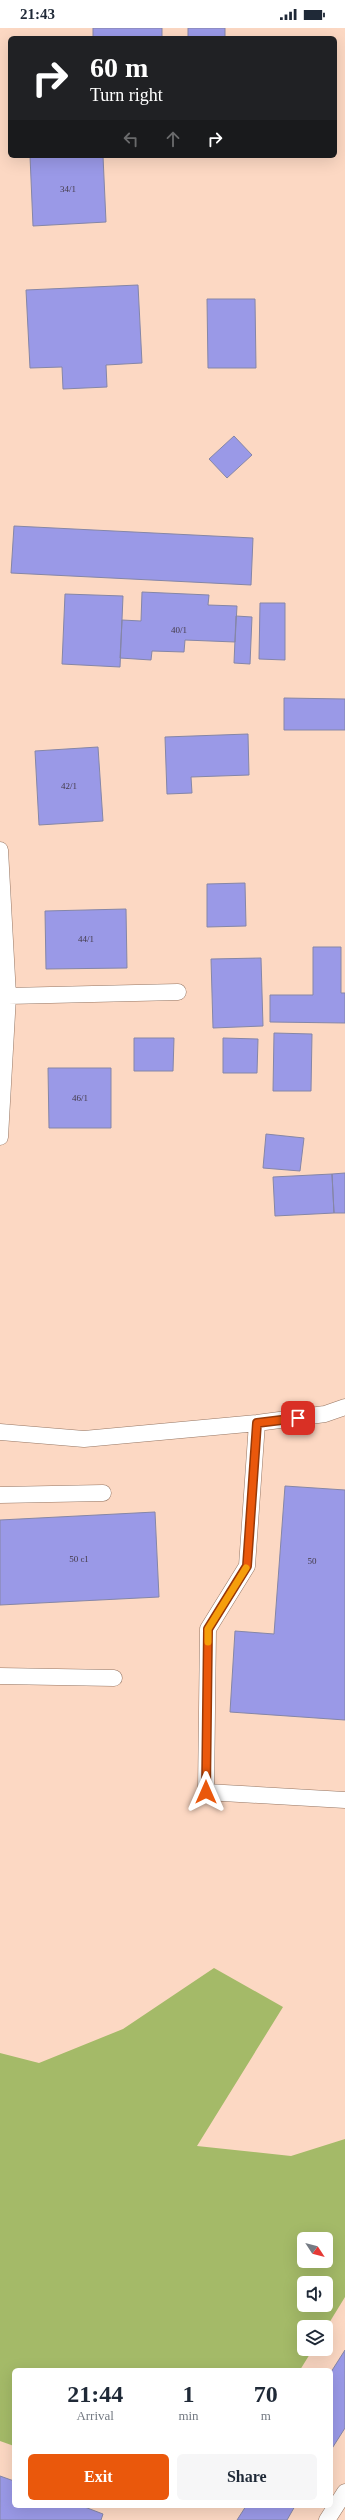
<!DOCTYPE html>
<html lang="en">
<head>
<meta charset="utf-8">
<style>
  body { margin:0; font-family:"Times New Roman",serif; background:#f6f6f7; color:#1f2937; height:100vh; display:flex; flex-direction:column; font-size:15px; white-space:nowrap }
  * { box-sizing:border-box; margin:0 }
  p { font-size:13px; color:#747a83 }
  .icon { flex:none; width:22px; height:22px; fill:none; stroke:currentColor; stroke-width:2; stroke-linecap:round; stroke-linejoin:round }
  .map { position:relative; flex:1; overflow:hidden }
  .panel { position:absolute; left:12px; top:2340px; width:321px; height:140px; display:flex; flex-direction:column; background:#fff; border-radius:6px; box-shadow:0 4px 16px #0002 }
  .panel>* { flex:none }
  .banner { position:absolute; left:8px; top:8px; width:329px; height:122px; border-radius:6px; box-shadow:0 4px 16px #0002; background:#202124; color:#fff; overflow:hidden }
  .needle { width:26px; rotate:126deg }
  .tools { position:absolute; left:297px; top:2204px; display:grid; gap:8px }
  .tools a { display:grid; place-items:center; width:36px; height:36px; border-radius:6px; background:#fff; box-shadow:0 4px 16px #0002; font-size:20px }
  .pin { position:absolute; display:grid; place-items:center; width:34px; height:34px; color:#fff; margin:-17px; border-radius:8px; box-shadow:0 2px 6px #0006 }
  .me { position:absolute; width:44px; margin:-22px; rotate:0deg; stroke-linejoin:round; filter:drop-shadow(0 0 3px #0008) }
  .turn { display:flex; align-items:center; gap:14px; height:84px; padding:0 16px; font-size:18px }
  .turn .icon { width:52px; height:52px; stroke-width:2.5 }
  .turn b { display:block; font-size:28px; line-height:34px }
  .lanes { display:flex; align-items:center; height:38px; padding:0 16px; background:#0003; justify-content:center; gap:20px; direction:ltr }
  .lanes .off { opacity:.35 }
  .eta { display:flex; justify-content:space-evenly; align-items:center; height:68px; text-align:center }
  .eta b { font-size:24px; font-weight:700; line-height:28px }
  .button { display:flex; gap:8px; margin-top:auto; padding:8px 16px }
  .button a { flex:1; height:46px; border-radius:6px; background:#ea580c; color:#fff; font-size:16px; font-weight:700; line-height:46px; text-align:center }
  .button a+a { background:#f6f6f7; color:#1f2937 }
  .status { display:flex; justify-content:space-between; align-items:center; height:28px; padding:0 20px; background:#fff; direction:ltr }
  .status svg { height:11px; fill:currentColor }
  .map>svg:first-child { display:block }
</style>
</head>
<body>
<div class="status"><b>21:43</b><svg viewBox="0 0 49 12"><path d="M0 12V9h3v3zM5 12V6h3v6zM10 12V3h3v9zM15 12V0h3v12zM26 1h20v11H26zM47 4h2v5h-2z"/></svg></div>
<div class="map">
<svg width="345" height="2492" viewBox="0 0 345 2492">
  <rect width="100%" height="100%" fill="#fcd8c3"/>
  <path fill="#a4ba68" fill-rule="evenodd" d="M214,1940L283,1979L197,2118L291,2128L345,2111V2269L326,2300L304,2299V2321H313L300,2342H14V2418L0,2413V2025L39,2035L123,2001ZM304,2211H326V2233H304ZM304,2255H326V2277H304Z"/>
  <path fill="#9a99e7" stroke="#8586a7" d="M93,0H162V10H93Z
    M188,0H225V10H188Z
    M30,128H103L106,194L33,198Z
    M138,257L142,335L106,337L107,359L63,361L62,339L30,340L26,262Z
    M207,271H255L256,340H208Z
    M234,408L252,427L227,450L209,431Z
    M14,498L253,510L251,557L11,545Z
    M142,564L209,567L208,577L237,578L235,614L185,612L184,624L152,623L151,632L120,630L122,592L141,593Z
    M65,566L123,568L120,639L62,636Z
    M260,575H285V632L259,631Z
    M236,588L252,589L250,636L234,635Z
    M284,670L345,671V702H284Z
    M248,706L249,747L191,749L192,765L167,766L165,709Z
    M98,719L103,793L39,797L35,723Z
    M245,855L246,898L207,899V856Z
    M126,881L127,940L46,941L45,883Z
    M313,919H341V965H345V995L270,994V967H313Z
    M261,930L263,998L213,1000L211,931Z
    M274,1005L312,1006L311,1063H273Z
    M134,1010H174L173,1043H134Z
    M223,1010L258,1011L257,1045H223Z
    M48,1040H111V1100H49Z
    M266,1106L304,1110L300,1143L263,1140Z
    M345,1145V1185H334L332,1146Z
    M332,1146L334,1185L275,1188L273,1149Z
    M285,1458L345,1462V1692L230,1684L235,1603L274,1606Z
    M155,1484L159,1569L0,1577V1492Z
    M345,2322V2400L331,2422V2344Z
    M0,2448L14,2453V2478H82L103,2486L101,2492H0Z
    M246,2478H295L287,2492H237Z"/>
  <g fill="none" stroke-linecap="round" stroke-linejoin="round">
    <defs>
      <path id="service" d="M0,822L8,968L0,1109
        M8,968L178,964
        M257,1395L247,1538L208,1601L206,1764L345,1772
        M0,1404L84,1411L257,1395L325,1386L345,1379
        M0,1467L103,1465
        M0,1648L114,1650
        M327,2492L345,2464"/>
    </defs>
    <use href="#service" stroke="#967663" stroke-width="17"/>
    <use href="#service" stroke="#fff" stroke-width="16"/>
  </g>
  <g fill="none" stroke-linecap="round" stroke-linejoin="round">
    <defs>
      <path id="route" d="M206,1764L208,1601L247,1538L257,1395L298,1390"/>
    </defs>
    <use href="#route" stroke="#983908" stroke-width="10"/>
    <use href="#route" stroke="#ea580c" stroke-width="7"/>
    <path stroke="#f59e0b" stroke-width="7" d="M208,1614V1601L246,1540"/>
  </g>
  <g text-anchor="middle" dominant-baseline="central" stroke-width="4" stroke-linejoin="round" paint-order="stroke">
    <g font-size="9" fill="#433a47">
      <text x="68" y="161">34/1</text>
      <text x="179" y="602">40/1</text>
      <text x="69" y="758">42/1</text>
      <text x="86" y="911">44/1</text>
      <text x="80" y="1070">46/1</text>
      <text x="79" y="1531">50 с1</text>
      <text x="312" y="1533">50</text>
    </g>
  </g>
</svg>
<div class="tools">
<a><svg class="needle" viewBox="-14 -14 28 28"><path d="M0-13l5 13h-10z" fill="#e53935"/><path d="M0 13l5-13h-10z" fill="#747a83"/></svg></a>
<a><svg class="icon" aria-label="sound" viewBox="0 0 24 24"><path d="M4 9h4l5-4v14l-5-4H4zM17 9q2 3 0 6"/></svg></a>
<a><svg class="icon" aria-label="layers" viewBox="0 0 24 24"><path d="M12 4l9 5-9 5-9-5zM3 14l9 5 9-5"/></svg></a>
</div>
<div class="pin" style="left:298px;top:1390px;background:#d93025"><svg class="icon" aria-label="arrive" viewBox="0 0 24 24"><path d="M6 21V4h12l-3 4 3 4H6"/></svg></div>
<svg class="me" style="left:206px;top:1764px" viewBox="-20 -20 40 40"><path d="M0-17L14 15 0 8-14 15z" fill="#ea580c" stroke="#fff" stroke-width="4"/></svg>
<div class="banner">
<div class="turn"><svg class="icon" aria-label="right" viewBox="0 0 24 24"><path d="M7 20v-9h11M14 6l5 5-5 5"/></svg><div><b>60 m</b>Turn right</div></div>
<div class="lanes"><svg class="icon off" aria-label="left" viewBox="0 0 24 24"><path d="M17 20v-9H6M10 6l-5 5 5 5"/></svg><svg class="icon off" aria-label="ahead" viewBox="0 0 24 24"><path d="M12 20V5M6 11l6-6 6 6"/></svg><svg class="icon" aria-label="right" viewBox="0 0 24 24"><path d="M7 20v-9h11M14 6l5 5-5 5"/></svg></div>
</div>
<section class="panel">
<div class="eta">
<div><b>21:44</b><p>Arrival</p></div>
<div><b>1</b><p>min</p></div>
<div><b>70</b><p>m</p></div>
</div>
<div class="button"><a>Exit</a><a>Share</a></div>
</section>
</div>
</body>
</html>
